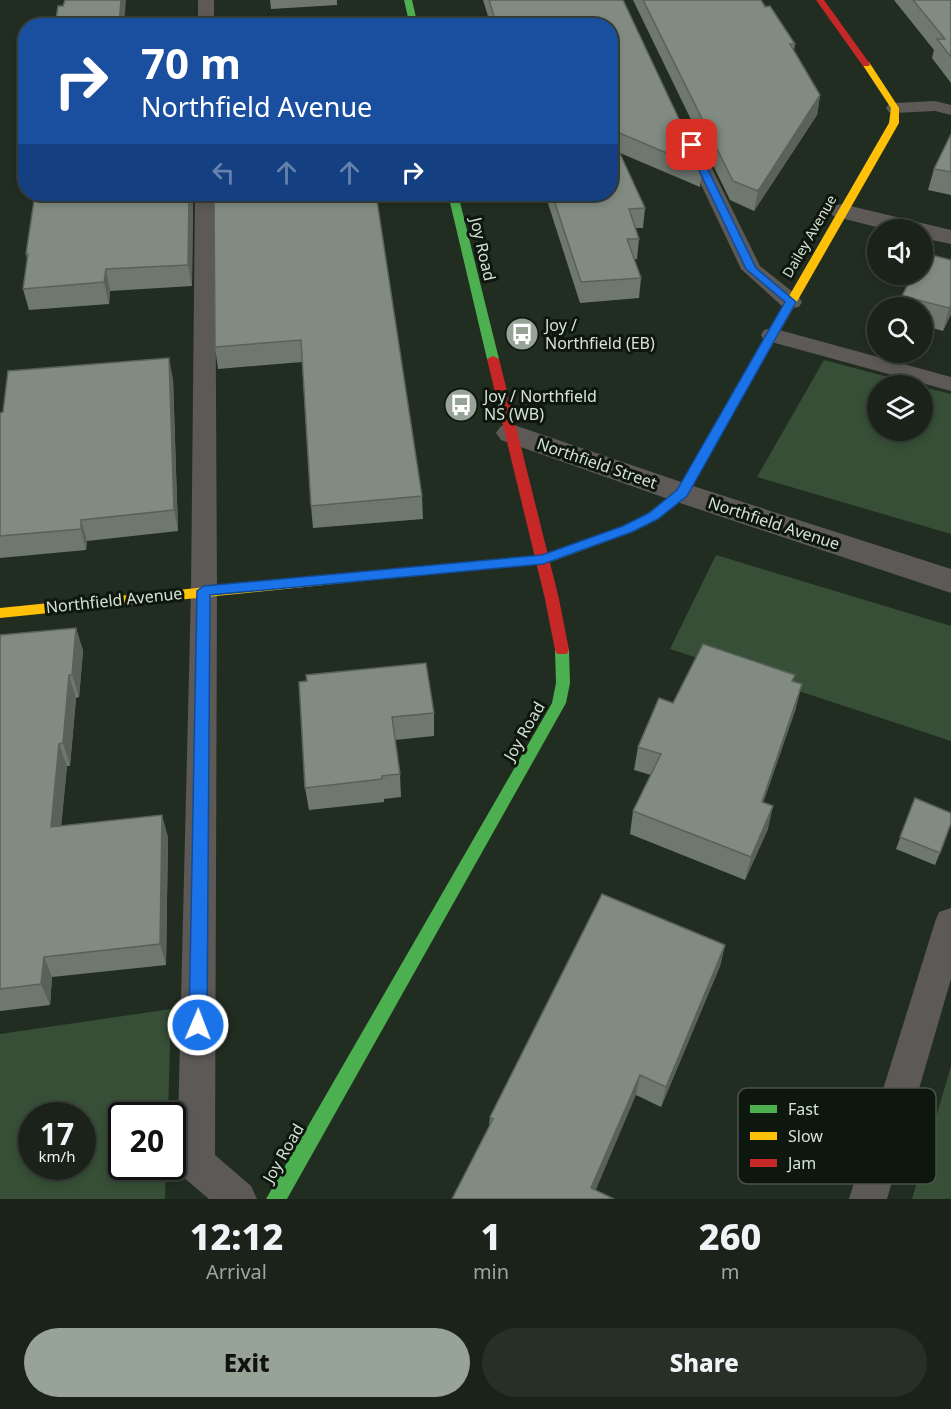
<!DOCTYPE html>
<html lang="en">
<head>
<meta charset="utf-8">
<style>
  body { margin:0; font-family:"Noto Sans",sans-serif; background:#272f27; color:#f1f3f6; height:100vh; display:flex; flex-direction:column; font-size:22px; white-space:nowrap }
  * { box-sizing:border-box; margin:0 }
  p { font-size:20px; color:#9fa4a2 }
  .icon { flex:none; width:33px; height:33px; fill:none; stroke:currentColor; stroke-width:2; stroke-linecap:round; stroke-linejoin:round }
  .map { position:relative; height:1199px; overflow:hidden }
  .drawer { display:flex; flex-direction:column; background:#1a221a; flex:1 }
  .drawer>* { flex:none }
  .guide { position:absolute; left:18px; top:18px; width:600px; height:183px; border-radius:24px; box-shadow:0 3px 9px #0003,0 0 0 2px #383f39; background:#1a4fa0; color:#fff; overflow:hidden }
  .controls { position:absolute; left:867px; top:219px; display:grid; gap:12px }
  .controls a { display:grid; place-items:center; width:66px; height:66px; border-radius:50%; background:#1a221a; box-shadow:0 3px 9px #0003,0 0 0 2px #383f39; font-size:30px }
  .speed { position:absolute; left:18px; top:1102px; display:flex; gap:12px; font-size:30px; font-weight:700; text-align:center }
  .speed>* { display:grid; place-content:center; width:78px; height:78px; border-radius:50%; background:#1a221a; box-shadow:0 3px 9px #0003,0 0 0 2px #383f39; line-height:1 }
  .speed small { font-size:15px; font-weight:400 }
  .speed .limit { border:3px solid #111; border-radius:9px; background:#fff; color:#111 }
  .pin { position:absolute; display:grid; place-items:center; width:51px; height:51px; color:#fff; margin:-26px; border-radius:12px; box-shadow:0 3px 9px #0006 }
  .me { position:absolute; width:66px; margin:-33px; rotate:1deg; stroke-linejoin:round; filter:drop-shadow(0 0 4px #0008) }
  .turn { display:flex; align-items:center; gap:21px; height:126px; padding:0 24px; font-size:27px }
  .turn .icon { width:78px; height:78px; stroke-width:2.5 }
  .turn b { display:block; font-size:42px; line-height:51px }
  .lanes { display:flex; align-items:center; height:57px; padding:0 24px; background:#0003; justify-content:center; gap:30px; direction:ltr }
  .lanes .off { opacity:.35 }
  .eta { display:flex; justify-content:space-evenly; align-items:center; height:102px; text-align:center }
  .eta b { font-size:36px; font-weight:800; line-height:42px }
  .action { display:flex; gap:12px; margin-top:auto; padding:12px 24px }
  .action a { flex:1; height:69px; border-radius:36px; background:#96a396; color:#111; font-size:24px; font-weight:800; line-height:69px; text-align:center }
  .action a+a { background:#272f27; color:#f1f3f6 }
  .map>svg:first-child { display:block }
</style>
</head>
<body>
<div class="map">
<svg width="951" height="1199" viewBox="0 0 951 1199">
  <rect width="100%" height="100%" fill="#222d22"/>
  <path fill="#364f36" fill-rule="evenodd" d="M824,360L918,385L878,386V430H922L923,387L951,394V534L757,477Z
    M716,555L951,626V741L670,649Z
    M171,1009L168,1116H122V1167H166L165,1199H0V1034ZM32,1116H82V1167H32Z
    M951,1066V1199H912Z"/>
  <g fill="none" stroke-linecap="round" stroke-linejoin="round">
    <path fill="#5c5957" fill-rule="evenodd" d="M198,0H214V26H198Z
      M935,101L951,105V115L935,111L895,113L889,112L886,108L889,104L895,103Z
      M687,130L694,132L696,136L760,266L799,297L802,302L799,307L791,308L783,307L741,269L678,136L680,132Z
      M195,194H215L217,591L215,1155L251,1186L257,1199H209L183,1177L177,1164L191,591Z
      M772,328L951,377V391L764,340L761,335L764,330Z
      M951,908V979L887,1199H849L935,922L939,912Z"/>
    <path fill="#5c5957" fill-rule="evenodd" d="M842,204L951,230V244L922,238V230H888L833,216L830,211L833,206Z
      M511,424L693,486L951,569V593L671,500L501,440L496,433L501,426Z"/>
    <path fill="#4caf50" fill-rule="evenodd" d="M404,0H412L418,26H410Z
      M448,194H458L499,359L497,361H489L487,359Z
      M709,441L715,445L686,496L658,519L633,532L548,563L324,585L317,580L324,575L542,556L623,526L648,513L677,490L705,442Z
      M562,645L567,646L569,650L570,683L566,703L287,1199H266L552,703L556,683L555,650L557,646Z"/>
    <path fill="#ffc107" fill-rule="evenodd" d="M863,62H869L899,108V123L715,445L713,448H705L703,445L889,123L891,108L862,64Z
      M324,575L331,580L324,585L0,618V608Z"/>
    <path fill="#c62828" fill-rule="evenodd" d="M816,0H824L870,64L869,66H863Z
      M493,356L499,359L559,599L569,650L567,654H557L555,650L545,599L487,359Z"/>
  </g>
  <path fill="#6f786f" d="M270,0H337V5L271,9Z
    M483,0H623L702,168L700,187L620,153L645,208L643,228H635L639,239L637,259H634L641,278L639,298L580,303L545,194H610V26H491Z
    M633,0H761L795,44L794,50L820,95L817,115L754,211L730,200Z
    M894,0H951V83L932,58L934,50Z
    M951,134V195L928,190L934,169Z
    M193,194L192,286L110,291L109,304L29,310L23,289L27,259L26,254Z
    M214,194L422,496L423,519L313,528L311,506L302,362L218,369L215,347Z
    M951,260V314L943,331L922,325V308H899L902,296Z
    M173,379L178,531L87,541L86,550L0,558V413Z
    M76,628L83,651L79,697L76,698L70,766H67L61,826L168,837L166,965L52,977L50,1005L0,1011V635Z
    M307,681L434,713V736L395,740L400,774L401,797L384,799V802L309,810L305,788Z
    M793,681L796,708L763,802L768,829L745,880L630,834L633,811L651,775L634,770L638,747L673,703Z
    M915,798L940,853L935,865L896,849Z
    M725,945L720,966L661,1107L636,1095L452,1199L489,1127L490,1117Z"/>
  <path fill="#5a615a" d="M121,0H126L124,26H119Z
    M820,95L817,115L754,211L758,191Z
    M189,194H193L192,286L188,265Z
    M106,269L110,291L109,304L104,282Z
    M951,305V314L943,331L949,308Z
    M169,358L173,379L178,531L174,510Z
    M81,520L87,541L86,550L81,529Z
    M76,628L83,651L79,697L72,675Z
    M69,675L76,698L70,766L63,743Z
    M802,684L796,708L756,824L762,802Z
    M59,744L67,766L59,849L51,827Z
    M773,806L768,829L745,880L751,857Z
    M162,815L168,837L166,965L160,944Z
    M725,945L720,966L661,1107L666,1087Z
    M44,957L52,977L50,1005L41,984Z
    M640,1075L636,1095L592,1199L591,1188Z"/>
  <path fill="#818b81" stroke="#5a615a" stroke-width="1.5" d="M65,0H121L119,26H55L58,6H63Z
    M489,0H623L702,168L610,129V26H497Z
    M643,0H761L765,7L770,6L795,44H790L820,95L758,191L733,181Z
    M913,0H951V57L937,39H945Z
    M610,132L645,208L629,209L639,239H627L641,278L581,282L552,194H610Z
    M951,134V172L934,169Z
    M35,194H189L188,265L106,269L104,282L23,289L28,254H26Z
    M214,194H376L422,496L311,506L301,340L215,347Z
    M924,253L951,260V305L949,308L902,296L913,274H922V257Z
    M169,358L174,510L81,520V529L0,536V413L3,412L8,371Z
    M76,628L72,675H69L63,743L59,744L51,827L162,815L160,944L44,957L41,984L0,989V635Z
    M703,644L795,675L792,681L802,684L762,802L773,806L751,857L633,811L661,754L638,747L659,698L673,703Z
    M426,663L434,713L392,717L400,774L382,776V779L305,788L299,682L307,681L306,675Z
    M915,798L951,813V823L940,853L900,837Z
    M602,894L725,945L666,1087L640,1075L591,1188L614,1199H452L493,1119L490,1117Z"/>
  <path fill="#1a73e8" stroke="#114b97" stroke-width="1.5" d="M688,143L696,145L756,268L796,302L687,496L658,519L632,532L543,564L210,595L207,1025L204,1031L198,1033L192,1031L189,1025L197,591L204,586L542,555L623,526L649,513L677,490L785,302L746,269L687,145Z"/>
  <defs>
    <symbol id="bus-disc" viewBox="-11 -11 22 22"><circle r="9.5" fill="#96a396" stroke="#0e170e"/><path d="M-5-6H5V4H4V6H2V4H-2V6H-4V4H-5ZM-3.5-4V0h7V-4ZM-3.5 1.2v1.5H-2V1.2ZM2 1.2v1.5H3.5V1.2Z" fill="#fff"/></symbol>
  </defs>
  <g fill-rule="evenodd">
    <use href="#bus-disc" x="503" y="315" width="38" height="38"/>
    <use href="#bus-disc" x="442" y="386" width="38" height="38"/>
  </g>
  <g text-anchor="middle" dominant-baseline="central" stroke-width="6" stroke-linejoin="round" paint-order="stroke">
    <g font-size="14" fill="#d5e2d5" stroke="#0e170e">
      <text transform="translate(809 236) rotate(-60)">Dailey Avenue</text>
    </g>
    <g font-size="16" fill="#d5e2d5" stroke="#0e170e">
      <text transform="translate(483 249) rotate(77)">Joy Road</text>
      <text transform="translate(597 463) rotate(19)">Northfield Street</text>
      <text transform="translate(774 523) rotate(18)">Northfield Avenue</text>
      <text transform="translate(114 600) rotate(-6)">Northfield Avenue</text>
      <text transform="translate(524 731) rotate(-60)">Joy Road</text>
      <text transform="translate(283 1153) rotate(-60)">Joy Road</text>
    </g>
    <g font-size="16" fill="#d5e2d5" stroke="#0e170e" text-anchor="start">
      <text x="545" y="325">Joy /<tspan x="545" dy="18">Northfield (EB)</tspan></text>
      <text x="484" y="396">Joy / Northfield<tspan x="484" dy="18">NS (WB)</tspan></text>
    </g>
  </g>
  <rect x="738" y="1088" width="198" height="96" rx="9" fill="#0e170e" stroke="#4a544a" stroke-width="1.5"/>
  <rect x="750" y="1105" width="27" height="8" fill="#4caf50"/>
  <rect x="750" y="1132" width="27" height="8" fill="#ffc107"/>
  <rect x="750" y="1159" width="27" height="8" fill="#c62828"/>
  <g font-size="16" fill="#d5e2d5">
    <text x="788" y="1115">Fast</text>
    <text x="788" y="1142">Slow</text>
    <text x="788" y="1169">Jam</text>
  </g>
</svg>
<div class="controls">
<a><svg class="icon" aria-label="sound" viewBox="0 0 24 24"><path d="M4 9h4l5-4v14l-5-4H4zM17 9q2 3 0 6"/></svg></a>
<a><svg class="icon" aria-label="search" viewBox="0 0 24 24"><circle cx="10" cy="10" r="6"/><path d="M15 15l6 6"/></svg></a>
<a><svg class="icon" aria-label="layers" viewBox="0 0 24 24"><path d="M12 4l9 5-9 5-9-5zM3 14l9 5 9-5"/></svg></a>
</div>
<div class="speed"><div>17<small>km/h</small></div><div class="limit">20</div></div>
<div class="pin" style="left:692px;top:145px;background:#d93025"><svg class="icon" aria-label="arrive" viewBox="0 0 24 24"><path d="M6 21V4h12l-3 4 3 4H6"/></svg></div>
<svg class="me" style="left:198px;top:1025px" viewBox="-20 -20 40 40"><circle r="17" fill="#1a73e8" stroke="#fff" stroke-width="3"/><path d="M0-11L8 9 0 5-8 9z" fill="#fff"/></svg>
<div class="guide">
<div class="turn"><svg class="icon" aria-label="right" viewBox="0 0 24 24"><path d="M7 20v-9h11M14 6l5 5-5 5"/></svg><div><b>70 m</b>Northfield Avenue</div></div>
<div class="lanes"><svg class="icon off" aria-label="left" viewBox="0 0 24 24"><path d="M17 20v-9H6M10 6l-5 5 5 5"/></svg><svg class="icon off" aria-label="ahead" viewBox="0 0 24 24"><path d="M12 20V5M6 11l6-6 6 6"/></svg><svg class="icon off" aria-label="ahead" viewBox="0 0 24 24"><path d="M12 20V5M6 11l6-6 6 6"/></svg><svg class="icon" aria-label="right" viewBox="0 0 24 24"><path d="M7 20v-9h11M14 6l5 5-5 5"/></svg></div>
</div>
</div>
<section class="drawer">
<div class="eta">
<div><b>12:12</b><p>Arrival</p></div>
<div><b>1</b><p>min</p></div>
<div><b>260</b><p>m</p></div>
</div>
<div class="action"><a>Exit</a><a>Share</a></div>
</section>
</body>
</html>
